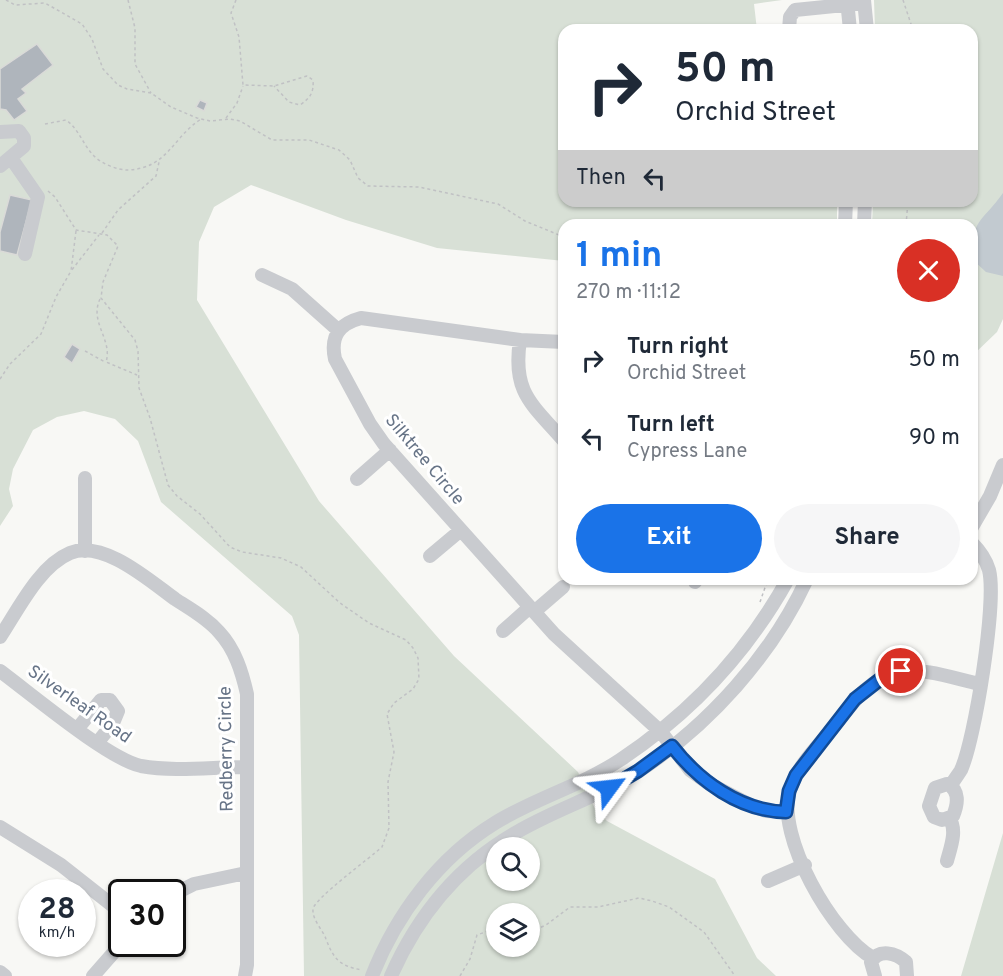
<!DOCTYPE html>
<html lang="en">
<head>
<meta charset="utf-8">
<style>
  body { margin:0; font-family:Overpass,sans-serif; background:#f6f6f7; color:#1f2937; height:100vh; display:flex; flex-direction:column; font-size:22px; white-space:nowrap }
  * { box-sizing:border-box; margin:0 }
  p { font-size:20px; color:#747a83 }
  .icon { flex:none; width:33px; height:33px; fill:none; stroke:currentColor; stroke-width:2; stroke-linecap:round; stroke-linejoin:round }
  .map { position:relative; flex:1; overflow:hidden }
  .panel { position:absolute; left:558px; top:219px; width:420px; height:366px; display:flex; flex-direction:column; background:#fff; border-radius:18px; box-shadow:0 2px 4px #0004 }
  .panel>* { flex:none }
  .banner { position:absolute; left:558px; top:24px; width:420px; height:183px; border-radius:18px; box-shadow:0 2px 4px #0004; background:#fff; color:#1f2937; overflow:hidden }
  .tools { position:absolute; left:486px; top:837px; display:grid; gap:12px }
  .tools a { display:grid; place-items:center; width:54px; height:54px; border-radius:50%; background:#fff; box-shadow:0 2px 4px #0004; font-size:30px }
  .speed { position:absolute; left:18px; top:879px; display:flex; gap:12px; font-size:30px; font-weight:700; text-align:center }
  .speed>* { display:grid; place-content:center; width:78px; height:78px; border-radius:50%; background:#fff; box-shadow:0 2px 4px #0004; line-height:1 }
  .speed small { font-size:15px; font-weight:400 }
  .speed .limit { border:3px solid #111; border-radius:9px; background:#fff; color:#111 }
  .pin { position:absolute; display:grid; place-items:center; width:51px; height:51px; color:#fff; margin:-26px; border:3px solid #fff; border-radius:50%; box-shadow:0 2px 6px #0007 }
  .me { position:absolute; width:66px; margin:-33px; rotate:60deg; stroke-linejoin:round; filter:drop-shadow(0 0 4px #0008) }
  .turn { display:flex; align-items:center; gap:21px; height:126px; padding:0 18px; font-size:27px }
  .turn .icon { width:78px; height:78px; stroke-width:2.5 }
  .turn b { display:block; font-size:42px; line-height:51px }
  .then { display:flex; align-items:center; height:57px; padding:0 18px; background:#0003; gap:12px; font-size:22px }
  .round { display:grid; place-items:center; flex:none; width:63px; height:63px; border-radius:32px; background:#f6f6f7 }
  .headline { display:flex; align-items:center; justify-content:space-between; height:102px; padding:0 18px }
  h1 { font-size:36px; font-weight:700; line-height:45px; color:#1a73e8 }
  .action { display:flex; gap:12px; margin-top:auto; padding:12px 18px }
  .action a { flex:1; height:69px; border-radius:36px; background:#1a73e8; color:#fff; font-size:24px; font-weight:700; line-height:69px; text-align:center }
  .action a+a { background:#f6f6f7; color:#1f2937 }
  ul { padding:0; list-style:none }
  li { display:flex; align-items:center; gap:18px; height:78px; padding:0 18px }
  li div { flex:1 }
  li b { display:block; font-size:22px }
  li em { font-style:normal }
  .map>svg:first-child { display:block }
</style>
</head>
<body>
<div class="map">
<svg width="1003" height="976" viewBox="0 0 1003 976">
  <rect width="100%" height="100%" fill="#f8f8f5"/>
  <path fill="#d8e0d6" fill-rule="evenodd" d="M0,0H782L754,4L757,30H564V201H837V225H564V261L437,248L346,220L251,185L214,207L199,242L197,300L319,501L454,656L578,772L595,809L607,821L715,879L757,958L776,976H304L299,635L292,616L161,502L138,441L115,419L84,411L57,417L33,430L13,469L9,489L13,506L0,526ZM496,848H530V880H496ZM496,914H530V946H496Z
    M874,0H1003V319L997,332L972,356V225H872L873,201H972V30H875Z
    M1003,833V976H961Z"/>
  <path fill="#c2cad0" d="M1003,193V276L986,272L972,259C972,217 982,223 1003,193Z"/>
  <path fill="#afb5bc" stroke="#dadad8" stroke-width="1.5" d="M37,44L53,65L22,89L26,93L18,99L27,111L14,120L6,110L0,109V69Z
    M200,100L207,103L204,111L196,107Z
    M10,195L32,200L17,255L0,251V232Z
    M72,344L80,349L72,363L64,357Z"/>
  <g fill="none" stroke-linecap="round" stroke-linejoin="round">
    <path stroke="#c0c1c4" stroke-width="1.5" stroke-dasharray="3 3" stroke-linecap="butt" d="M6,0L15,5L45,3L82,24L92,39L103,69L118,85L127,89L151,93L171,107L197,118L210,121L230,119L240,121L272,140H309L339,150L350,160L358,178L368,186L419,187L498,204L525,221L564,237
      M128,0L135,28V64L151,93
      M236,0L231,13L239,37L243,85L274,86L307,76L313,80C314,93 310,98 300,105L289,102L274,86
      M903,0L913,30
      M226,118L237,103L243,86
      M45,124L66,120C79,129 83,145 94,156C102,164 117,170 128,170C168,168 172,138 201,119
      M48,191L55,197L76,230L107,235L118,246L103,282L101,298L135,340L138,351L139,388L150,418L168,485L177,496L200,514L230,547L242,552L281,558L301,567L340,603L369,623L406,640L413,648L418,658L419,679L413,689L394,703L387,714L394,752L388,782L389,828L382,847C371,857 314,899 313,909C312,920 323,930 326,939C334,960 340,966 362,970
      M664,225H686
      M906,225L908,201
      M76,231L71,271L99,235
      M102,233L118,210L156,176L159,162
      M100,299C89,322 113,340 106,362L137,375
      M972,321L974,329L972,342
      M85,351L105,362
      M0,379L10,364L41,334L56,297L71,271
      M760,602L768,579
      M530,932L546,925L570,907H598L639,898L652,901L669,907L704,932L735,976
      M460,976L470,959L477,935L496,928"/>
    <path stroke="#c9cbcf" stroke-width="14" d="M847,0L850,30
      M864,0L867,30
      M789,30L790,17L795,10L864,3
      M0,132L19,131L24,138V146L0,166
      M11,158L38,197L25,254
      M845,225L846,201
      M864,225L865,201
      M262,275L292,289L338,330
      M520,340C512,393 532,404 564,441
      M564,342L520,340L361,318C339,324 330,336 335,359L370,424L384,444L554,634L661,732L690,770L708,783L752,806L766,811L786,812
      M357,479L390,450
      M972,527L990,496L1003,465
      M85,551V478
      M430,556L461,530
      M694,579L695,582
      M534,612L563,587
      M503,631L530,607
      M0,637C18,610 39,566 70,553C103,539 150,581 175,599C190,609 207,618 219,632C235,649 242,672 247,694V965L245,976
      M0,671C30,693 108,759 141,766C174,772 212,767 246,767
      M78,728L101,700H110L118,711L113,723L98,742
      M947,784C960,790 958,804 953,816L942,820L934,817L929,806L935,788Z
      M951,785C954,780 958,775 961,770C975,739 997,602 989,570C986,560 979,550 972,543
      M0,827L61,865L122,913
      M947,861C950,849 958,830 949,818
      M768,881L805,865
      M172,895L194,884L246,873
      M873,958C833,936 775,835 790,790C797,765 821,743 837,723C854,701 870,678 899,672C924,667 956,679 980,684
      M0,972L5,976
      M93,976L122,943
      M372,976C396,915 438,858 495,823C535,798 581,786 620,760C691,713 747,653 788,579
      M391,976C418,915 459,865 517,832C556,809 600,796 639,771C709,725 772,655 807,579
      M875,976L871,962C879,948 896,953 906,962L907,976"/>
  </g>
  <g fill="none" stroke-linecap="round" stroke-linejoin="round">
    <defs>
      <path id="route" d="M609,788L638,771L672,746C699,781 740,811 786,812L789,791L796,775L855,699L883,677L901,671"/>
    </defs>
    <use href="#route" stroke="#114b97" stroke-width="15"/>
    <use href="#route" stroke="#1a73e8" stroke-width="10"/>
  </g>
  <g text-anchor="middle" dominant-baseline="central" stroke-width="6" stroke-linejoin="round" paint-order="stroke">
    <g font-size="18" fill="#677487" stroke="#fff">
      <text transform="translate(424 460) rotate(50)">Silktree Circle</text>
      <text transform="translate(79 705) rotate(35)">Silverleaf Road</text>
      <text transform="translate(227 749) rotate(-91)">Redberry Circle</text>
    </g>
  </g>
</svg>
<div class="tools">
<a><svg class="icon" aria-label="search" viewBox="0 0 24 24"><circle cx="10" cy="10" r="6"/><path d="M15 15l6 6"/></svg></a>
<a><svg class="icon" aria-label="layers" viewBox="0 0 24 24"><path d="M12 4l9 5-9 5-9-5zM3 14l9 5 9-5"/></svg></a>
</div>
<div class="speed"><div>28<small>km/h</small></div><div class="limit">30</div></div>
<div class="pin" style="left:901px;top:671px;background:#d93025"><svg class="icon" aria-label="arrive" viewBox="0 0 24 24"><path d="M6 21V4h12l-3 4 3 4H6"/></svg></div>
<svg class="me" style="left:609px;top:788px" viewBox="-20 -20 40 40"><path d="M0-17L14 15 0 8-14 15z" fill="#1a73e8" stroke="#fff" stroke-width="4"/></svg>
<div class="banner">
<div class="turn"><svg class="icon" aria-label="right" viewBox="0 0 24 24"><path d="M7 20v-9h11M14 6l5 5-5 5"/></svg><div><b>50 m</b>Orchid Street</div></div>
<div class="then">Then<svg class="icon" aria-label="left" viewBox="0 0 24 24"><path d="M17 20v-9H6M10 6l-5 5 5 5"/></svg></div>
</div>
<section class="panel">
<div class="headline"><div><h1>1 min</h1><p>270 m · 11:12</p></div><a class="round" style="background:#d93025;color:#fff"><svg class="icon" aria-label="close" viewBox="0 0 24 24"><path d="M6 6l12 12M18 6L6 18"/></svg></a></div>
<ul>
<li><svg class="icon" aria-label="right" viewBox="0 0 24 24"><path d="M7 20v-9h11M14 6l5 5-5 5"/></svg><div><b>Turn right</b><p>Orchid Street</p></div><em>50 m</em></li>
<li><svg class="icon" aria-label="left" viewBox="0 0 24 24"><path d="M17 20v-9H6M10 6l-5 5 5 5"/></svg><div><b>Turn left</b><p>Cypress Lane</p></div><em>90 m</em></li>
</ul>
<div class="action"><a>Exit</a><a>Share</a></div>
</section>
</div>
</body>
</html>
